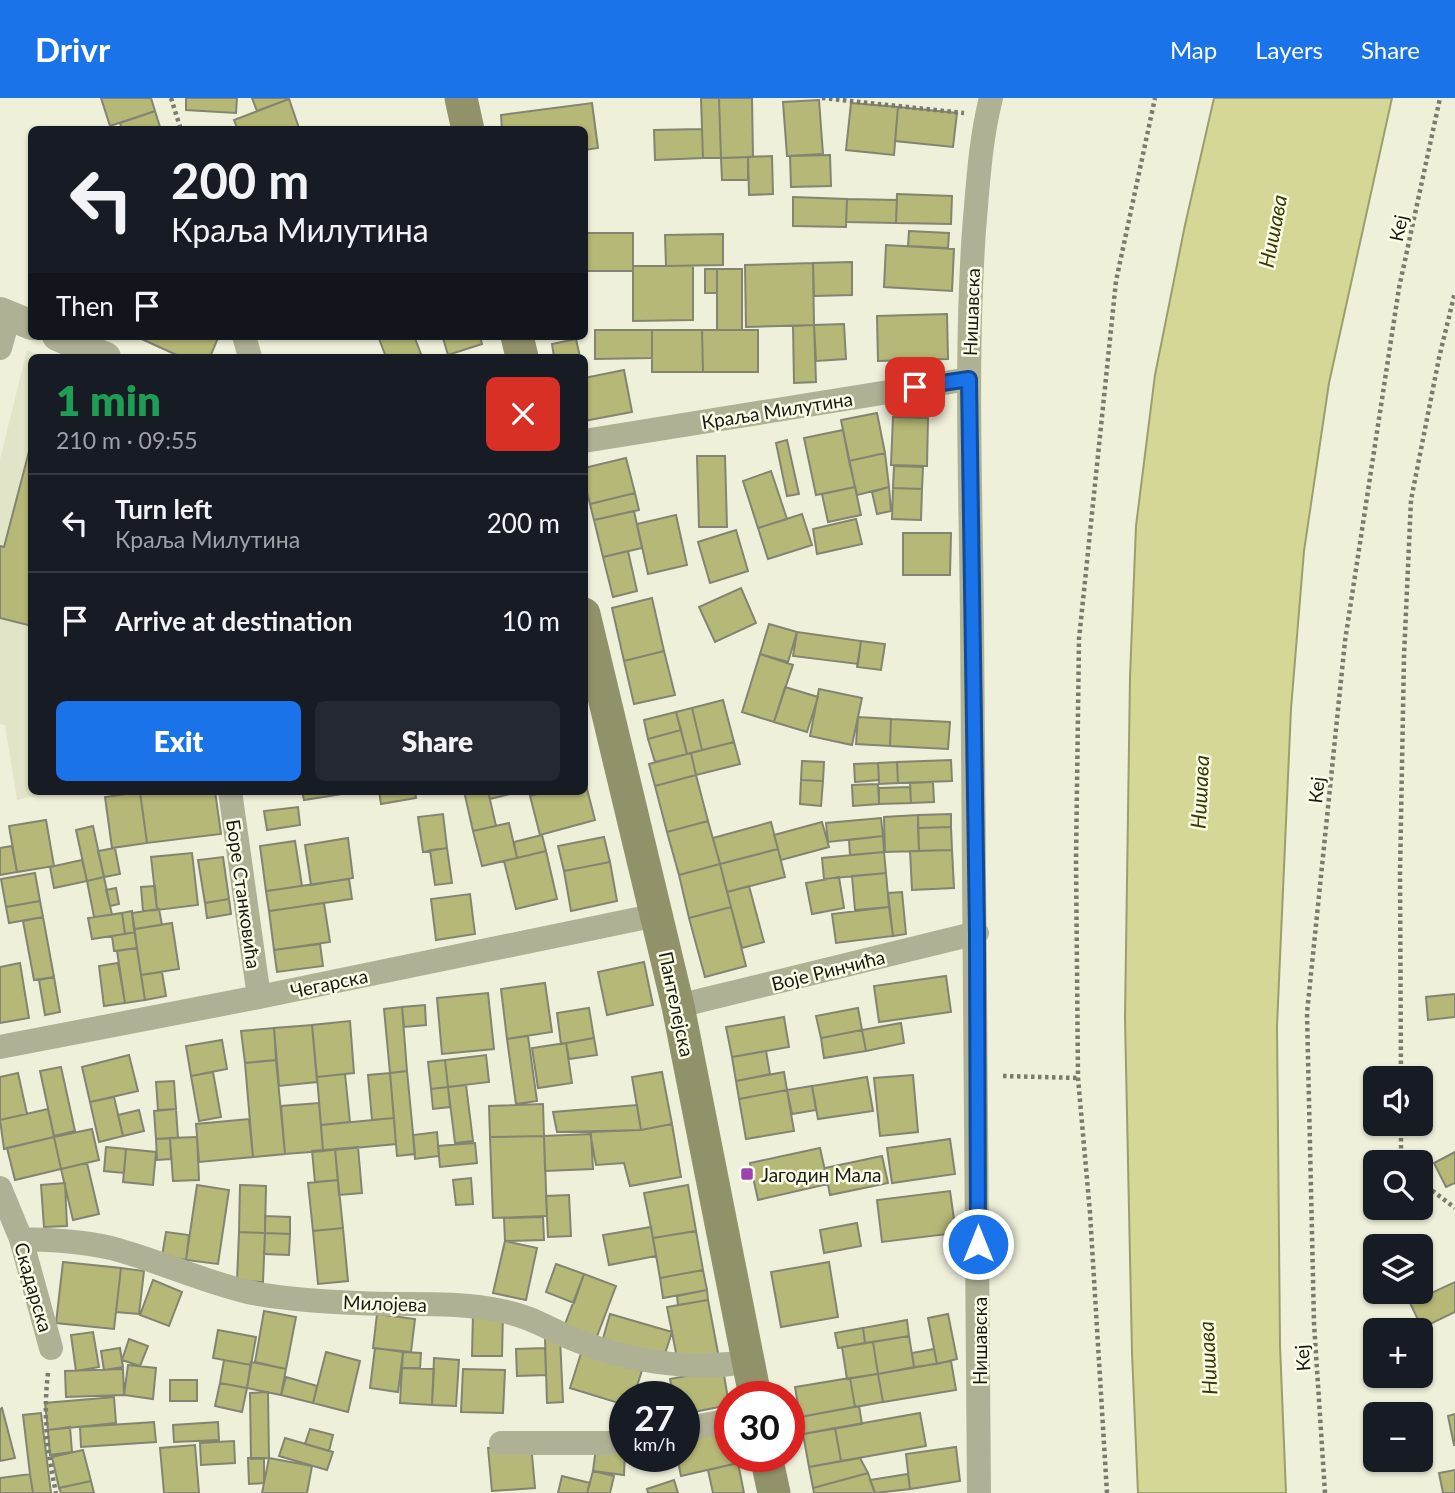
<!DOCTYPE html>
<html lang="en">
<head>
<meta charset="utf-8">
<style>
  body { margin:0; font-family:Lato,sans-serif; background:#242831; color:#f1f3f6; height:100vh; display:flex; flex-direction:column; font-size:26px; white-space:nowrap }
  * { box-sizing:border-box; margin:0 }
  p { font-size:23px; color:#9ea1a6 }
  .icon { flex:none; width:38px; height:38px; fill:none; stroke:currentColor; stroke-width:2; stroke-linecap:round; stroke-linejoin:round }
  .map { position:relative; flex:1; overflow:hidden }
  .details { position:absolute; left:28px; top:256px; width:560px; height:441px; display:flex; flex-direction:column; background:#171b24; border-radius:10px; box-shadow:0 2px 5px #0004 }
  .details>* { flex:none }
  .guide { position:absolute; left:28px; top:28px; width:560px; height:214px; border-radius:10px; box-shadow:0 2px 5px #0004; background:#171b24; color:#f1f3f6; overflow:hidden }
  .tools { position:absolute; left:1363px; top:968px; display:grid; gap:14px }
  .tools a { display:grid; place-items:center; width:70px; height:70px; border-radius:10px; background:#171b24; box-shadow:0 2px 5px #0004; font-size:35px }
  .speed { position:absolute; left:609px; top:1283px; display:flex; gap:14px; font-size:35px; font-weight:700; text-align:center }
  .speed>* { display:grid; place-content:center; width:91px; height:91px; border-radius:50%; background:#171b24; box-shadow:0 2px 5px #0004; line-height:1 }
  .speed small { font-size:18px; font-weight:400 }
  .speed .limit { border:10px solid #d22; background:#fff; color:#111 }
  .pin { position:absolute; display:grid; place-items:center; width:60px; height:60px; color:#fff; margin:-30px; border-radius:14px; box-shadow:0 4px 10px #0006 }
  .me { position:absolute; width:77px; margin:-38px; rotate:0deg; stroke-linejoin:round; filter:drop-shadow(0 0 5px #0008) }
  .turn { display:flex; align-items:center; gap:24px; height:147px; padding:0 28px; font-size:32px }
  .turn .icon { width:91px; height:91px; stroke-width:2.5 }
  .turn b { display:block; font-size:49px; line-height:60px }
  .then { display:flex; align-items:center; height:66px; padding:0 28px; background:#0003; gap:14px; font-size:26px }
  .round { display:grid; place-items:center; flex:none; width:74px; height:74px; border-radius:10px; background:#242831 }
  .headline { display:flex; align-items:center; justify-content:space-between; height:119px; padding:0 28px }
  h1 { font-size:42px; font-weight:800; line-height:52px; color:#1e9e55 }
  .button { display:flex; gap:14px; margin-top:auto; padding:14px 28px }
  .button a { flex:1; height:80px; border-radius:10px; background:#1a73e8; color:#fff; font-size:28px; font-weight:800; line-height:80px; text-align:center }
  .button a+a { background:#242831; color:#f1f3f6 }
  ul { padding:0; list-style:none }
  li { display:flex; align-items:center; gap:21px; height:98px; padding:0 28px; border-top:2px solid #363941 }
  li div { flex:1 }
  li b { display:block; font-size:26px }
  li em { font-style:normal }
  header { display:flex; align-items:center; gap:42px; box-sizing:border-box; height:98px; padding:0 35px; background:#1a73e8; color:#fff }
  header strong { font-size:33px }
  nav { display:flex; gap:38px; margin-inline-start:auto; font-size:24px }
  .map>svg:first-child { display:block }
</style>
</head>
<body>
<header>
<strong>Drivr</strong>
<nav><a>Map</a><a>Layers</a><a>Share</a></nav>
</header>
<div class="map">
<svg width="1455" height="1395" viewBox="0 0 1455 1395">
  <rect width="100%" height="100%" fill="#eef0da"/>
  <path fill="#e2e4c7" d="M27,252L43,259H32V693H57L17,702L5,627L0,626V361Z"/>
  <path fill="#d4d795" stroke="#9c9e6e" stroke-width="2" d="M1214,0H1392L1329,285L1304,453L1291,611L1277,928L1280,1247L1286,1395H1138L1132,1255L1125,920L1130,579L1136,428L1155,277L1185,127Z"/>
  <path fill="#b6b877" stroke="#838471" stroke-width="2" d="M101,0H151L155,13L110,28Z
    M186,0H237L236,15L186,12Z
    M252,0H288L289,1L257,13Z
    M701,0H719L721,60H703Z
    M719,0H752L753,59L721,60Z
    M289,1L299,30L238,32L234,22Z
    M819,2L823,56L787,58L783,4Z
    M592,5L598,50L584,52V32H502L501,17Z
    M851,5L898,9L894,57L846,52Z
    M898,9L957,15L953,49L895,43Z
    M155,13L161,32H122L120,25Z
    M702,31L703,60L655,62L654,32Z
    M830,57L831,88L791,89L790,58Z
    M772,58L773,96L749,97L748,59Z
    M748,59V82H722L721,60Z
    M897,96L952,98L951,126L896,125Z
    M793,99L847,101L846,129L793,128Z
    M847,101L897,102L896,125L846,124Z
    M909,133L949,135L948,150L908,148Z
    M585,135H633V173H585Z
    M723,136V167L666,168L665,137Z
    M886,147L954,151L952,193L884,189Z
    M852,164V197L814,198L813,165Z
    M813,165L814,227L746,229L745,167Z
    M633,168H693V222L633,223Z
    M705,171H717V195H705Z
    M717,171H742V232H717Z
    M947,216L948,261L878,263L877,218Z
    M844,226L846,261L816,263L814,227Z
    M814,227L816,284L794,285L793,228Z
    M595,232H652V260L595,261Z
    M652,232H702L703,274H652Z
    M702,232H758V274H703Z
    M135,238H214L218,240L210,259H181Z
    M378,238H414L421,256L414,259H386Z
    M451,238H480L482,246L448,257L443,240Z
    M576,241L580,259H554L552,246Z
    M624,272L632,314L584,323V280Z
    M877,315L885,355L849,363L841,322Z
    M893,319L928,320L927,368L891,367Z
    M843,332L855,389L816,397L804,340Z
    M32,342V528L0,520V448L4,449Z
    M787,342L799,396L787,398L776,345Z
    M885,355L889,389L857,397L849,363Z
    M697,358H725L727,429H699Z
    M626,360L635,395L590,406L584,382V370Z
    M894,368L923,369L922,391L893,390Z
    M771,373L787,421L758,430L743,383Z
    M855,389L861,417L828,424L822,396Z
    M889,389L891,413L877,416L872,394Z
    M893,390L922,391L921,422L892,421Z
    M635,395L639,412L594,422L590,406Z
    M634,413L642,450L603,459L594,422Z
    M802,416L812,447L768,461L758,430Z
    M676,417L687,467L648,476L637,426Z
    M856,421L862,446L817,456L813,431Z
    M736,432L748,473L710,485L698,444Z
    M903,435H951L950,477H903Z
    M628,453L637,493L613,499L603,459Z
    M741,490L756,525L715,544L699,509Z
    M652,500L664,553L624,563L612,510Z
    M769,526L797,534L788,564L760,556Z
    M797,534L861,543L858,566L793,558Z
    M861,543L885,546L881,572L857,569Z
    M664,553L675,597L634,606L624,563Z
    M760,556L793,567L774,624L742,614Z
    M785,589L818,599L807,634L774,624Z
    M819,591L862,600L852,647L810,638Z
    M723,602L734,644L702,652L692,610Z
    M692,610L702,652L687,656L676,614Z
    M676,614L681,632L648,641L644,622Z
    M858,619L891,621L890,648L856,646Z
    M891,621L950,624L948,651L890,648Z
    M681,632L687,656L655,664L648,641Z
    M734,644L740,666L696,677L691,655Z
    M691,655L696,677L655,688L649,666Z
    M951,662L952,683L898,685L897,664Z
    M802,663L824,664L823,683L801,682Z
    M897,664L898,685L879,686L878,665Z
    M878,665L879,682L855,684L854,666Z
    M696,677L708,723L667,734L655,688Z
    M801,682L823,683L821,708L800,706Z
    M585,683L595,722L540,737L530,698L548,693H584Z
    M933,684L934,704L911,705L910,685Z
    M878,686L879,706L853,708L852,687Z
    M910,689L911,705L879,706V690Z
    M150,693H215L221,736L147,745L140,694Z
    M302,693H361L304,702Z
    M379,693H415L416,700L381,706Z
    M464,693H488L496,728L473,733Z
    M488,693H522L490,701Z
    M140,694L147,745L112,750L105,699Z
    M298,709L300,727L267,732L264,713Z
    M443,716L447,750L423,754L418,719Z
    M951,716V729L918,730V717Z
    M918,717L919,753L885,754L884,719Z
    M881,720L883,738L828,744L826,725Z
    M46,722L54,768L17,774L9,728Z
    M708,723L720,766L679,777L667,734Z
    M771,724L778,751L720,766L713,740Z
    M822,724L829,749L781,762L774,737Z
    M509,725L517,760L482,768L473,733Z
    M93,728L104,779L87,783L76,732Z
    M951,729L952,752L919,753L918,730Z
    M542,737L546,753L517,760L514,744Z
    M883,738L884,754L850,757L849,742Z
    M604,739L610,764L564,773L558,748Z
    M348,740L353,780L311,787L305,747Z
    M295,743L302,788L266,793L260,748Z
    M12,748L17,774L0,777V750Z
    M115,750L120,776L104,779L98,753Z
    M447,750L452,785L435,787L430,752Z
    M778,751L785,779L727,794L720,766Z
    M952,752L954,790L912,792L910,753Z
    M546,753L557,801L516,811L504,763Z
    M884,754L886,775L824,781L822,760Z
    M192,755L198,807L157,812L151,759Z
    M223,759L229,801L205,805L198,762Z
    M82,762L87,783L54,790L50,769Z
    M610,764L617,803L571,813L564,773Z
    M720,766L731,809L689,820L679,777Z
    M35,775L40,803L6,809L1,781Z
    M886,775L889,809L855,812L852,778Z
    M104,779L112,817L94,819L87,783Z
    M839,779L844,810L812,816L806,785Z
    M349,781L352,801L269,813L266,793Z
    M155,788L157,812L143,813L141,789Z
    M749,788L764,844L742,850L727,794Z
    M116,790L119,806L110,808L106,792Z
    M902,794L906,836L893,838L888,795Z
    M470,796L475,836L436,842L431,801Z
    M229,801L231,816L207,820L205,805Z
    M40,803L43,819L9,825L6,809Z
    M324,805L330,844L274,852L269,813Z
    M731,809L746,868L705,879L689,820Z
    M889,809L893,838L836,845L832,816Z
    M159,811L162,827L134,831L132,815Z
    M132,813L135,834L125,836L122,815Z
    M122,815L125,836L92,841L88,820Z
    M43,819L54,879L34,882L23,823Z
    M172,825L179,871L141,877L134,831Z
    M135,834L137,850L114,853L112,838Z
    M320,846L323,868L277,874L274,852Z
    M137,850L145,902L125,905L117,853Z
    M644,864L653,907L607,917L598,874Z
    M20,865L29,920L0,925V869Z
    M118,865L125,905L104,908L99,868Z
    M162,874L166,898L145,902L141,877Z
    M946,878L951,914L879,924L874,888Z
    M54,879L60,914L45,917L39,882Z
    M545,885L552,934L507,941L501,891Z
    M488,895L494,951L442,956L437,900Z
    M1455,896V919L1428,922L1426,899Z
    M425,907L426,927L404,929L402,909Z
    M402,909L407,973L390,975L384,911Z
    M589,910L594,940L561,946L557,915Z
    M858,910L862,932L821,940L816,918Z
    M784,919L789,949L732,959L726,929Z
    M350,923L354,975L317,979L312,927Z
    M901,925L904,945L866,953L862,932Z
    M312,927L317,984L279,988L274,930Z
    M274,930L276,962L245,965L241,933Z
    M862,932L866,953L824,960L821,940Z
    M528,938L537,1003L516,1006L507,941Z
    M594,940L597,957L569,961L566,945Z
    M222,942L227,971L191,978L186,948Z
    M566,945L572,985L538,990L532,950Z
    M766,953L770,976L736,983L732,959Z
    M129,957L138,993L90,1004L82,969Z
    M486,957L489,984L448,989L445,962Z
    M276,962L285,1056L253,1059L245,965Z
    M445,962L448,989L431,991L428,964Z
    M61,969L75,1033L54,1038L40,973Z
    M407,973L415,1056L397,1058L390,975Z
    M213,974L221,1019L199,1023L191,978Z
    M662,974L672,1026L641,1032L632,979Z
    M784,974L787,992L739,1001L736,983Z
    M18,975L27,1016L0,1022V979Z
    M390,975L394,1020L372,1022L368,977Z
    M345,976L350,1024L321,1027L317,979Z
    M913,977L918,1034L880,1038L874,980Z
    M867,979L873,1013L818,1021L812,988Z
    M174,983L176,1011L158,1012L156,984Z
    M466,987L473,1043L455,1045L448,989Z
    M812,988L816,1012L792,1016L787,992Z
    M448,989L450,1009L433,1011L431,991Z
    M787,992L794,1033L746,1041L739,1001Z
    M114,999L123,1038L99,1044L90,1004Z
    M319,1005L323,1053L285,1056L281,1008Z
    M543,1006L544,1038L490,1039L489,1008Z
    M637,1007L641,1032L557,1034L553,1014Z
    M48,1011L54,1039L4,1051L0,1022Z
    M176,1011L178,1040L156,1041L154,1013Z
    M139,1012L144,1033L123,1038L118,1017Z
    M394,1020L396,1046L323,1053L321,1027Z
    M249,1021L253,1059L199,1064L196,1026Z
    M672,1026L681,1079L630,1088L624,1065L596,1067L590,1034L641,1032Z
    M92,1031L99,1062L61,1071L54,1039Z
    M437,1034L439,1058L415,1061L413,1037Z
    M591,1036L593,1071L545,1073L544,1038Z
    M544,1038L547,1118L493,1120L490,1039Z
    M54,1039L61,1071L15,1082L7,1050Z
    M197,1039L199,1082L173,1083L170,1040Z
    M170,1040L171,1061L157,1062L156,1041Z
    M950,1041L955,1076L892,1085L887,1050Z
    M475,1045L477,1065L440,1069L438,1048Z
    M106,1049L126,1051L124,1075L104,1073Z
    M358,1049L362,1095L339,1097L335,1051Z
    M820,1050L828,1086L758,1102L750,1065Z
    M126,1051L156,1054L153,1087L123,1084Z
    M335,1051L338,1082L315,1084L312,1053Z
    M1455,1054V1085L1446,1089L1434,1065Z
    M882,1058L888,1085L830,1097L825,1070Z
    M87,1065L99,1116L73,1122L61,1071Z
    M471,1080L473,1106L456,1107L453,1082Z
    M338,1082L343,1130L313,1133L308,1085Z
    M65,1085L67,1128L44,1129L41,1087Z
    M197,1087L229,1092L218,1166L186,1162Z
    M240,1087L266,1088L265,1135L239,1134Z
    M688,1087L696,1133L653,1140L644,1095Z
    M950,1093L956,1135L882,1144L877,1102Z
    M569,1097L571,1138L548,1139L546,1098Z
    M265,1118L290,1119V1136L265,1135Z
    M543,1119L544,1142L505,1143L504,1120Z
    M857,1125L861,1148L824,1155L820,1132Z
    M651,1129L656,1158L609,1167L603,1137Z
    M343,1130L348,1183L318,1186L313,1133Z
    M696,1133L703,1172L660,1180L653,1140Z
    M166,1134L189,1137L186,1162L162,1158Z
    M239,1134L265,1135L263,1184L237,1183Z
    M265,1135L290,1136L289,1157L264,1156Z
    M505,1143L537,1150L526,1202L493,1195Z
    M63,1164L121,1170L114,1231L56,1225Z
    M829,1164L838,1219L781,1229L771,1174Z
    M556,1166L584,1176L574,1205L546,1194Z
    M121,1170L144,1173L139,1216L116,1214Z
    M703,1172L707,1192L663,1200L660,1180Z
    M584,1176L616,1188L596,1241L564,1229Z
    M153,1182L182,1194L169,1228L140,1217Z
    M1455,1184V1214L1422,1230L1410,1205Z
    M707,1192L708,1202L678,1207L677,1198Z
    M708,1202L719,1260L678,1265L667,1209Z
    M264,1213L296,1219L286,1271L255,1264Z
    M473,1215H503L502,1258H472Z
    M377,1216L415,1221L411,1254L373,1250Z
    M610,1216L672,1234L663,1262L602,1244Z
    M948,1216L957,1261L937,1266L928,1220Z
    M907,1222L909,1238L865,1245L863,1230Z
    M863,1230L865,1245L838,1250L835,1235Z
    M218,1232L256,1239L251,1267L213,1260Z
    M93,1234L99,1269L76,1273L71,1237Z
    M909,1238L914,1269L878,1276L873,1244Z
    M560,1240L563,1304L547,1305L545,1241Z
    M129,1241L148,1248L140,1268L122,1262Z
    M873,1244L878,1276L847,1281L842,1249Z
    M583,1249L643,1269L634,1298H625V1307L570,1290Z
    M120,1250L123,1269L104,1272L101,1253Z
    M375,1250L403,1254L398,1294L370,1290Z
    M545,1250L546,1277L517,1278L516,1251Z
    M934,1251L937,1266L914,1269L912,1255Z
    M326,1254L360,1263L348,1314L313,1305Z
    M403,1254L421,1255L420,1270H402Z
    M434,1260L459,1262L456,1308L432,1307Z
    M224,1262L251,1267L247,1290L220,1285Z
    M951,1263L956,1292L883,1304L878,1276Z
    M251,1264L286,1271L281,1297L247,1290Z
    M128,1267L156,1270L153,1301L124,1297Z
    M402,1270L434,1271L432,1307L400,1305Z
    M123,1271L124,1297L66,1299L65,1273Z
    M463,1271L505,1272L503,1315L461,1314Z
    M723,1271L729,1307L684,1316V1298H673L670,1281Z
    M878,1276L883,1304L855,1309L850,1280Z
    M286,1279L317,1288L313,1305L281,1297Z
    M850,1280L855,1309L800,1319L795,1289Z
    M170,1282H197V1303H170Z
    M220,1285L247,1290L242,1314L215,1308Z
    M268,1294L269,1360L251,1361L250,1295Z
    M114,1299L116,1325L48,1332L45,1305Z
    M859,1308L862,1326L803,1336L800,1319Z
    M2,1310L15,1360L0,1363V1311Z
    M41,1315L51,1395H33L30,1376L23,1317Z
    M920,1315L926,1348L841,1363L835,1330Z
    M1455,1316V1347H1454L1448,1318Z
    M154,1324L156,1344L81,1349L80,1329Z
    M218,1324L219,1342L174,1344L173,1327Z
    M730,1327V1358H737L738,1365L681,1378L677,1358H684V1334Z
    M70,1329L72,1354L50,1357L48,1332Z
    M835,1330L841,1363L809,1369L803,1336Z
    M310,1331L333,1337L329,1353L305,1346Z
    M285,1340L333,1354L327,1372L279,1358Z
    M234,1343L235,1365L201,1367L200,1345Z
    M531,1346L535,1390L492,1393L488,1350Z
    M195,1347L199,1395H164L160,1350Z
    M956,1349L960,1383L910,1391L906,1356Z
    M596,1350L625,1354L624,1377L593,1373Z
    M83,1352L91,1383L59,1390L52,1359Z
    M248,1360H264V1385L249,1386Z
    M269,1360L312,1368L307,1395H262Z
    M860,1360L868,1375L813,1390L809,1369Z
    M738,1365L744,1395H713L708,1372Z
    M1455,1372V1395H1443L1439,1375Z
    M593,1373L614,1378L610,1395H587Z
    M868,1375L875,1395H814L813,1390Z
    M30,1376L33,1395H0V1380Z
    M908,1376L910,1391L875,1395L870,1382Z
    M562,1378L590,1385L587,1395H558Z
    M674,1382L678,1395H648L647,1391Z
    M91,1383L94,1395H61L59,1390Z"/>
  <g fill="none" stroke-linecap="round" stroke-linejoin="round">
    <path stroke="#7a7b6d" stroke-width="4.5" stroke-dasharray="3.5 3.5" stroke-linecap="butt" d="M171,0L181,32
      M822,0L964,15
      M1003,978L1078,980
      M1401,980L1400,775L1404,558L1411,402L1439,260L1455,194
      M1401,1026V1064
      M1421,1084L1455,1110
      M48,1275C43,1319 47,1352 56,1395
      M1107,1395L1090,1115L1078,980L1076,762L1079,541L1116,183L1155,0
      M1325,1395L1314,1225L1307,915L1345,543L1399,190L1440,0"/>
    <path stroke="#afb195" stroke-width="24" d="M244,238L250,259
      M0,250L9,218
      M584,343L969,281
      M230,693L259,899
      M678,908L977,835
      M0,949L259,899L657,817
      M0,1090L21,1141L51,1250
      M21,1141C51,1142 81,1143 111,1150C157,1162 201,1183 248,1194C290,1203 347,1205 391,1206C428,1206 465,1205 502,1213C528,1218 542,1227 566,1238C623,1263 686,1273 748,1264
      M684,1331L730,1322
      M501,1345H609L625,1342
      M979,1395C978,1105 977,815 972,525C971,394 965,263 974,132C978,88 980,43 991,0"/>
    <path stroke="#afb195" stroke-width="30" d="M0,214L32,227
      M57,238L106,259"/>
    <path stroke="#919269" stroke-width="33" d="M461,0L468,32
      M517,238L522,259
      M584,516L678,908L755,1298
      M766,1358L774,1395"/>
  </g>
  <g fill="none" stroke-linecap="round" stroke-linejoin="round">
    <defs>
      <path id="route" d="M915,289L969,281L977,835L978,1146"/>
    </defs>
    <use href="#route" stroke="#114b97" stroke-width="18"/>
    <use href="#route" stroke="#1a73e8" stroke-width="12"/>
  </g>
  <rect fill="#9c43af" stroke="#fcfde7" stroke-width="2.5" x="740" y="1069" width="14" height="14" rx="3.5"/>
  <g text-anchor="middle" dominant-baseline="central" stroke-width="5" stroke-linejoin="round" paint-order="stroke">
    <g font-size="19" fill="#191a12" stroke="#fcfde7">
      <text transform="translate(1398 130) rotate(-78)">Кеј</text>
      <text transform="translate(971 214) rotate(-88)">Нишавска</text>
      <text transform="translate(777 312) rotate(-9)">Краља Милутина</text>
      <text transform="translate(1316 692) rotate(-84)">Кеј</text>
      <text transform="translate(244 796) rotate(82)">Боре Станковића</text>
      <text transform="translate(828 872) rotate(-14)">Воје Ринчића</text>
      <text transform="translate(329 885) rotate(-12)">Чегарска</text>
      <text transform="translate(677 906) rotate(78)">Пантелејска</text>
      <text transform="translate(34 1189) rotate(74)">Скадарска</text>
      <text transform="translate(385 1205) rotate(2)">Милојева</text>
      <text transform="translate(979 1243) rotate(-90)">Нишавска</text>
      <text transform="translate(1302 1260) rotate(-94)">Кеј</text>
    </g>
    <g font-size="19" fill="#191a12" stroke="#fcfde7" text-anchor="start">
      <text x="761" y="1076">Јагодин Мала</text>
    </g>
    <g font-size="21" font-style="italic" fill="#393904" stroke="#fcfde7">
      <text transform="translate(1272 133) rotate(-79)">Нишава</text>
      <text transform="translate(1199 694) rotate(-87)">Нишава</text>
      <text transform="translate(1207 1260) rotate(-93)">Нишава</text>
    </g>
  </g>
</svg>
<div class="tools">
<a><svg class="icon" aria-label="sound" viewBox="0 0 24 24"><path d="M4 9h4l5-4v14l-5-4H4zM17 9q2 3 0 6"/></svg></a>
<a><svg class="icon" aria-label="search" viewBox="0 0 24 24"><circle cx="10" cy="10" r="6"/><path d="M15 15l6 6"/></svg></a>
<a><svg class="icon" aria-label="layers" viewBox="0 0 24 24"><path d="M12 4l9 5-9 5-9-5zM3 14l9 5 9-5"/></svg></a>
<a>+</a>
<a>−</a>
</div>
<div class="speed"><div>27<small>km/h</small></div><div class="limit">30</div></div>
<div class="pin" style="left:915px;top:289px;background:#d93025"><svg class="icon" aria-label="arrive" viewBox="0 0 24 24"><path d="M6 21V4h12l-3 4 3 4H6"/></svg></div>
<svg class="me" style="left:978px;top:1146px" viewBox="-20 -20 40 40"><circle r="17" fill="#1a73e8" stroke="#fff" stroke-width="3"/><path d="M0-11L8 9 0 5-8 9z" fill="#fff"/></svg>
<div class="guide">
<div class="turn"><svg class="icon" aria-label="left" viewBox="0 0 24 24"><path d="M17 20v-9H6M10 6l-5 5 5 5"/></svg><div><b>200 m</b>Краља Милутина</div></div>
<div class="then">Then<svg class="icon" aria-label="arrive" viewBox="0 0 24 24"><path d="M6 21V4h12l-3 4 3 4H6"/></svg></div>
</div>
<section class="details">
<div class="headline"><div><h1>1 min</h1><p>210 m · 09:55</p></div><a class="round" style="background:#d93025;color:#fff"><svg class="icon" aria-label="close" viewBox="0 0 24 24"><path d="M6 6l12 12M18 6L6 18"/></svg></a></div>
<ul>
<li><svg class="icon" aria-label="left" viewBox="0 0 24 24"><path d="M17 20v-9H6M10 6l-5 5 5 5"/></svg><div><b>Turn left</b><p>Краља Милутина</p></div><em>200 m</em></li>
<li><svg class="icon" aria-label="arrive" viewBox="0 0 24 24"><path d="M6 21V4h12l-3 4 3 4H6"/></svg><div><b>Arrive at destination</b></div><em>10 m</em></li>
</ul>
<div class="button"><a>Exit</a><a>Share</a></div>
</section>
</div>
</body>
</html>
